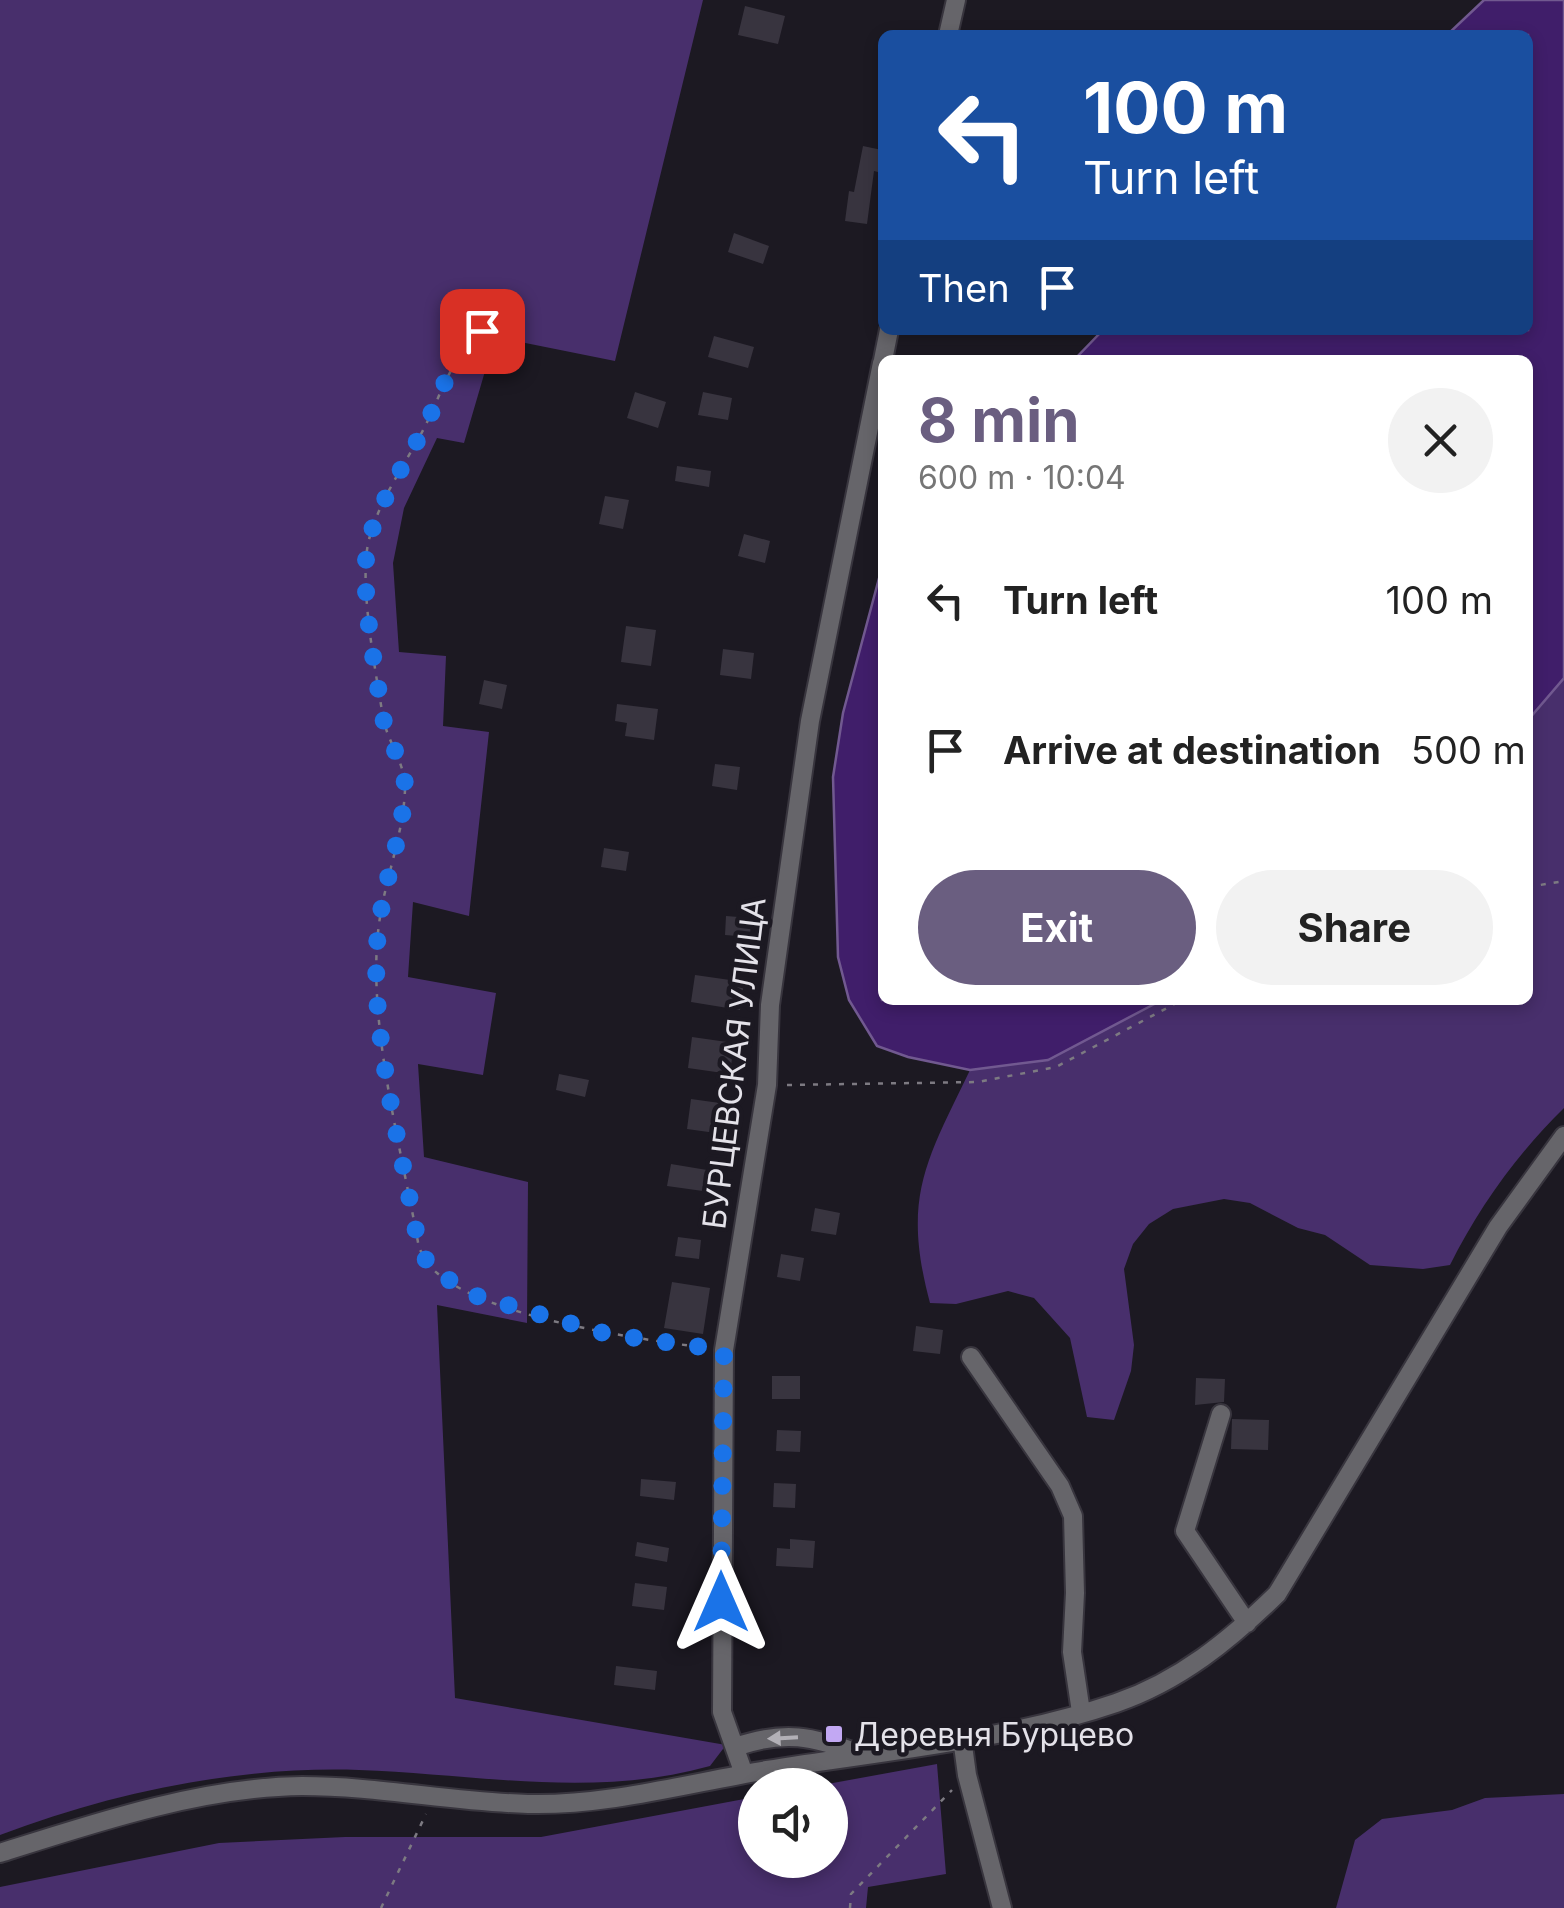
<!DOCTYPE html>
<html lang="en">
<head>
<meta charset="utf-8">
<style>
  body { margin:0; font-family:Inter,sans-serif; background:#f2f2f2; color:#222; height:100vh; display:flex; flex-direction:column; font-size:38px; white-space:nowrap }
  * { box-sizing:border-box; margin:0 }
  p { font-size:32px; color:#767676 }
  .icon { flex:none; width:55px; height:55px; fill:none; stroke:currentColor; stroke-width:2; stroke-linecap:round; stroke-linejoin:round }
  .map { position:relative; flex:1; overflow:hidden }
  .side { position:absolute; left:878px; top:355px; width:655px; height:650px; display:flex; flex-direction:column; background:#fff; border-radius:15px; box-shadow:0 5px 15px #0003 }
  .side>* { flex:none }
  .guide { position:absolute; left:878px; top:30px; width:655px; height:305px; border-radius:15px; box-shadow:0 5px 15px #0003; background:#1a4fa0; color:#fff; overflow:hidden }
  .controls { position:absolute; left:738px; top:1768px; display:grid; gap:20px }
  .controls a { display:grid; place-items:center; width:110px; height:110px; border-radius:50%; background:#fff; box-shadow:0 5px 15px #0003; font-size:50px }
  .pin { position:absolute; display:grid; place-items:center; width:85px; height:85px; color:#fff; margin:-42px; border-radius:20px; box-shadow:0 5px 15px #0006 }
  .me { position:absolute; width:110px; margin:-55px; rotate:0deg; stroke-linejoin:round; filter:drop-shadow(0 0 8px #0008) }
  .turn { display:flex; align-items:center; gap:35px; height:210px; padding:0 40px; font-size:45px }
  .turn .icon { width:130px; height:130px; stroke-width:2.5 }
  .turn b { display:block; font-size:70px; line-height:85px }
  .then { display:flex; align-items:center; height:95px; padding:0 40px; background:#0003; gap:20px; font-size:38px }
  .round { display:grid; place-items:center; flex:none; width:105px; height:105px; border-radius:52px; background:#f2f2f2 }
  .summary { display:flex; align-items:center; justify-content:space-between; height:170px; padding:0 40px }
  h1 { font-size:60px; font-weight:700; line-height:75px; color:#6a5e80 }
  .cta { display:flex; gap:20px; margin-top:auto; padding:20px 40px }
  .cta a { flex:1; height:115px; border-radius:60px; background:#6a5e80; color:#fff; font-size:40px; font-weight:700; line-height:115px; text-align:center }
  .cta a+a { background:#f2f2f2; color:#222 }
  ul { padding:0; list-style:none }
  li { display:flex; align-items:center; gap:30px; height:150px; padding:0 40px }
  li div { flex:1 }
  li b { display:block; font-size:38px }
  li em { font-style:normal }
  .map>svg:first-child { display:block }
</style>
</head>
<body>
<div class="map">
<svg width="1564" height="1908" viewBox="0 0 1564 1908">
  <rect width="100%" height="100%" fill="#1c1922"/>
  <path fill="#482f6c" d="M0,0H703L615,361L495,337L464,443L437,438L404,508L393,563L399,652L446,656L443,726L489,732L469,916L413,902L408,977L496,993L483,1075L418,1064L424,1157L528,1182L527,1323L437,1305L455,1698L726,1745L710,1766C592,1799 478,1774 359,1770C238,1766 113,1792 0,1835Z
    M1564,678V1108C1517,1154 1479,1207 1450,1265L1423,1269L1370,1265L1325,1235L1298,1228L1250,1203L1224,1199L1173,1209L1149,1224L1133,1244L1124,1269L1134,1345L1131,1371L1114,1420L1087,1417L1070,1338L1034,1298L1008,1291L956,1304L930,1303C902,1198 925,1163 970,1070L1048,1060L1162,1000H1528V720Z
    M937,1764L946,1874L868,1887L866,1908H0V1887L219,1843L345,1837H541L755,1797V1860H830V1785H822Z
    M1564,1794V1908H1336L1355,1840L1382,1819L1452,1810L1485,1798Z"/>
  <path fill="#401e6a" stroke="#715990" stroke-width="2.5" d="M1484,0H1564V678L1528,720V360H1074L1103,330H1528V35H1447Z
    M882,567V1000H1162L1048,1060L970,1070L908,1057L877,1046L849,1000L838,957L833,777L843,713Z"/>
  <path fill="#38343f" d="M745,6L785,16L778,44L738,35Z
    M863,146L882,150V173L874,171L867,224L845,221L849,191L854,192Z
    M734,233L769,246L763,264L728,252Z
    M714,336L754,347L748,368L708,357Z
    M635,392L666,402L658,428L627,418Z
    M703,392L732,398L728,420L698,415Z
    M677,466L711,471L709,487L675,481Z
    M605,496L629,500L623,529L599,524Z
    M744,534L770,541L765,563L738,556Z
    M626,626L656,630L651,666L621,662Z
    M723,649L754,653L751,679L720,675Z
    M484,680L507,685L502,709L479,704Z
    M617,704L658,709L654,740L625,736L627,723L615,721Z
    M715,764L740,767L737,790L712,786Z
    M604,848L629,852L626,871L601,867Z
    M726,916L751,918L750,937L725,935Z
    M695,975L744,982L740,1010L691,1002Z
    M692,1037L734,1043L730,1074L688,1068Z
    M559,1074L589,1080L585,1097L556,1090Z
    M691,1099L727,1104L723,1134L687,1129Z
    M671,1164L713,1171L710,1192L667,1186Z
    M815,1208L840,1213L836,1235L811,1231Z
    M678,1237L701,1240L699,1259L675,1256Z
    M781,1254L804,1258L800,1281L777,1277Z
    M672,1282L710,1288L703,1334L664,1328Z
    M916,1326L943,1330L940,1354L913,1351Z
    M772,1376H800V1399H772Z
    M1196,1378L1225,1379L1224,1402L1195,1405Z
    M1232,1419L1269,1420L1268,1450L1231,1449Z
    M777,1430L801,1431L800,1452L776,1451Z
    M641,1479L676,1482L674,1500L640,1496Z
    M774,1483L796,1484L795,1508L773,1507Z
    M790,1539L815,1541L813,1568L776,1566L777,1548L790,1549Z
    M637,1542L669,1548L667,1562L635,1556Z
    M635,1583L667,1587L664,1610L632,1606Z
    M616,1666L657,1671L655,1690L614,1685Z"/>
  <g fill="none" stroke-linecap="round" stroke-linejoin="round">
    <defs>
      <path id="minor" d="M948,35L956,0
        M883,360L889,330
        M971,1357L1060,1486L1073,1516L1075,1593L1072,1652L1081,1712
        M1221,1414L1185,1531L1247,1623
        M962,1738L967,1775L1002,1908
        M735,1747C784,1730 813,1736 860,1754
        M744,1774L722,1712L724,1350L767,1085L770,1005L810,721L882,363
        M0,1853C94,1823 202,1787 302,1786C377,1786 453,1802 528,1804C607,1806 689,1783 767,1770C882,1751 1005,1741 1116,1703C1180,1681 1230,1640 1277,1594L1498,1227L1564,1136"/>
    </defs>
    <use href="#minor" stroke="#38353e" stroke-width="22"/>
    <path stroke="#7d7a82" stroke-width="2.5" stroke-dasharray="5 8" stroke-linecap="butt" d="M483,331C446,364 443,393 421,434C403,467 380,500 370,536C357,577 376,673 383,717C387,742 406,763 405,790C403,836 385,879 379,924C366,1022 402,1150 419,1248C424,1257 429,1267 437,1273C489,1318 638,1339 707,1348
      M1528,887L1564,881
      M787,1085L978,1082L1056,1067L1182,1000
      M381,1908L426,1814
      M850,1908L851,1894L952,1790"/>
    <use href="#minor" stroke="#66656a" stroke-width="18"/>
  </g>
  <defs><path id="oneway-solid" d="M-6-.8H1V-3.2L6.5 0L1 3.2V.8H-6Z" transform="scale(2.5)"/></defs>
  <use fill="#b2b0b6" href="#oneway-solid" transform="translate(783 1738) rotate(177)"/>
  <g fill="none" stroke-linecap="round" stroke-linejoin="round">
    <path stroke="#1a73e8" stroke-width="18" stroke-dasharray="0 32.4" d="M482,331C446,364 443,393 421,434C403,467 381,500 370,536C357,577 376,673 383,717C387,742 406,763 405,790C402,836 385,879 379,924C366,1023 402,1149 419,1248L432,1270L477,1296L607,1334L724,1350L721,1602"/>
  </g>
  <rect fill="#c2a8f3" stroke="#1c1922" stroke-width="4" x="824" y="1724" width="20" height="20" rx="5"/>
  <g text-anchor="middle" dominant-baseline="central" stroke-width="9" stroke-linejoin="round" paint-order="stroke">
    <g font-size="32" fill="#e4e2e9" stroke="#1c1922">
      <text transform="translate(734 1063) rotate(-83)">БУРЦЕВСКАЯ УЛИЦА</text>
    </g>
    <g font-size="32" fill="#e4e2e9" stroke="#1c1922" text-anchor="start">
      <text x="854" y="1734">Деревня Бурцево</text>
    </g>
  </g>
</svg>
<div class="controls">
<a><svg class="icon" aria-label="sound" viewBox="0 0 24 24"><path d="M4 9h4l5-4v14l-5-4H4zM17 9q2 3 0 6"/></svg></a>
</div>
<div class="pin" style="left:482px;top:331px;background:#d93025"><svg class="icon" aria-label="arrive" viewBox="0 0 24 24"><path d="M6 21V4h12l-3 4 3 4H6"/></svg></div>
<svg class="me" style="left:721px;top:1602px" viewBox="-20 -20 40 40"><path d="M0-17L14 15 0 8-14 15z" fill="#1a73e8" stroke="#fff" stroke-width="4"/></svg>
<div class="guide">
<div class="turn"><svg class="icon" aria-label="left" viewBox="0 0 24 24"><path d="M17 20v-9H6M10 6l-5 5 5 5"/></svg><div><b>100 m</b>Turn left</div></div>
<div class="then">Then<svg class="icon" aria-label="arrive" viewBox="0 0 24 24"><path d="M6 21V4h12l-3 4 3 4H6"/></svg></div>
</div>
<section class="side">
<div class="summary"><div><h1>8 min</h1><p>600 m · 10:04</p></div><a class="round"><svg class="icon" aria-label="close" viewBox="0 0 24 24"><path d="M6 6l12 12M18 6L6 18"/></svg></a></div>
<ul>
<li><svg class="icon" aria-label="left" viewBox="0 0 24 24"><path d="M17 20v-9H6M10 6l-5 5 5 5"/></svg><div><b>Turn left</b></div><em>100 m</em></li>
<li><svg class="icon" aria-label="arrive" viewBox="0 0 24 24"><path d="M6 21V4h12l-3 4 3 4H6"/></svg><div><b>Arrive at destination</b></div><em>500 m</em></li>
</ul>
<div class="cta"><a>Exit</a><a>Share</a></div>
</section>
</div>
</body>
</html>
